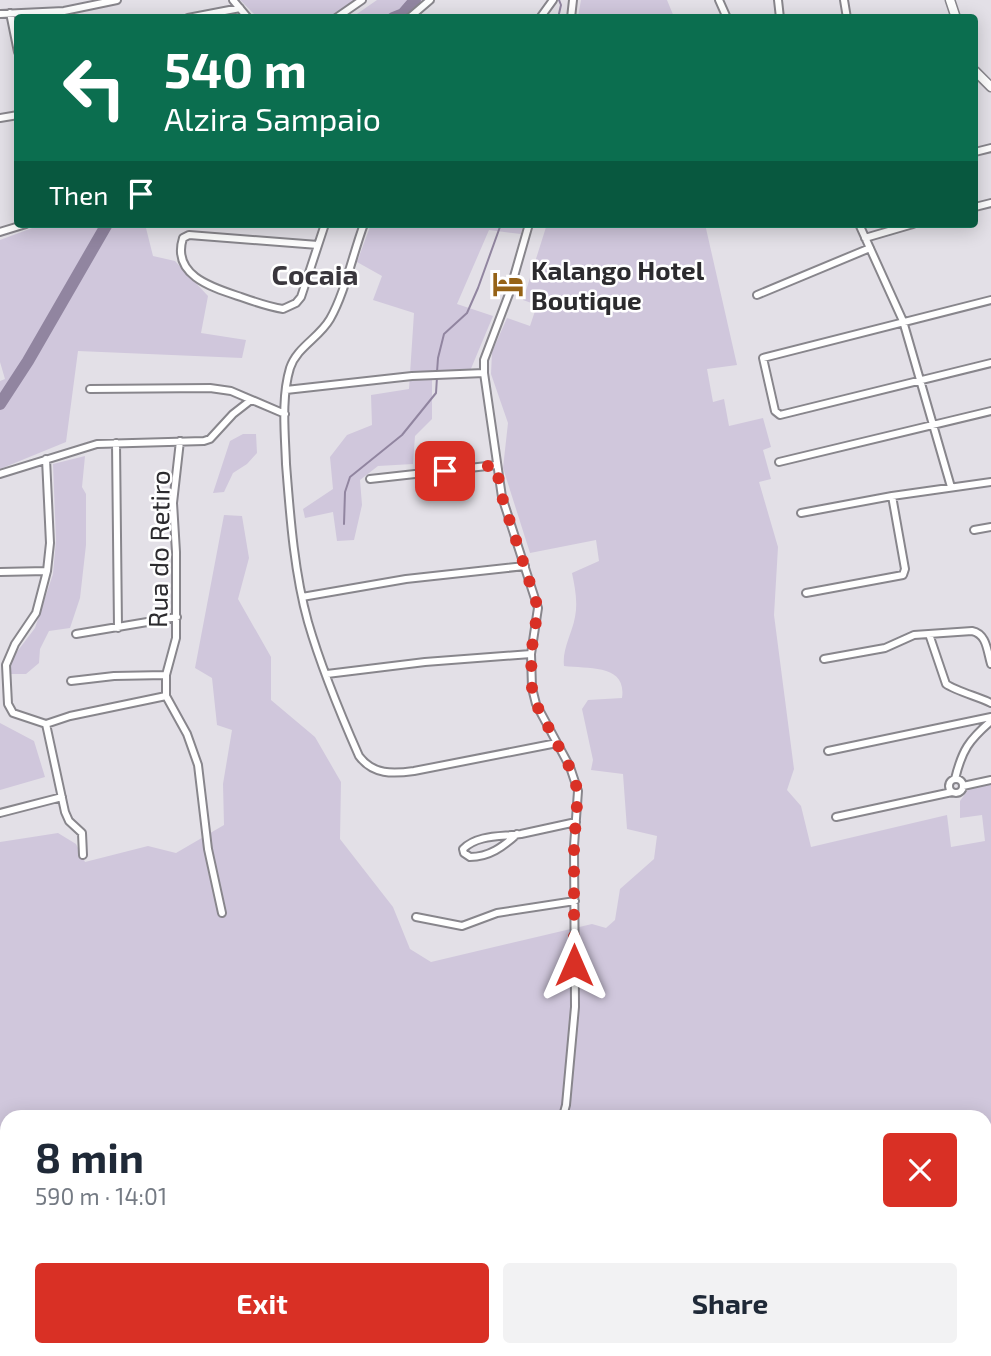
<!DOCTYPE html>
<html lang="en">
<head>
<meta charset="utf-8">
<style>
  body { margin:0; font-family:"Exo 2",sans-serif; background:#f2f2f3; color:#1f2937; height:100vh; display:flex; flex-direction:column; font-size:26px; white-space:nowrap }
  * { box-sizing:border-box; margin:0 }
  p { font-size:23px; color:#747a83 }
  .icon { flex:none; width:38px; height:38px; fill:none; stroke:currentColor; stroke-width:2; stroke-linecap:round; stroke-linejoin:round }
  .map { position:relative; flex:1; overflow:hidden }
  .sheet { position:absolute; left:0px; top:1110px; width:992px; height:247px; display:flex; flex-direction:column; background:#fff; border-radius:21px 21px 0 0; box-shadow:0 4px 18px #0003 }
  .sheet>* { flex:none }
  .hud { position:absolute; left:14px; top:14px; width:964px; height:214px; border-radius:7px; box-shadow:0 4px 18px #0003; background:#0b6e4f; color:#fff; overflow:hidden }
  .pin { position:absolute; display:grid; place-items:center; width:60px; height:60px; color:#fff; margin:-30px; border-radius:14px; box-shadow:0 4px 10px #0006 }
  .me { position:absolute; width:77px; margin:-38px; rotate:0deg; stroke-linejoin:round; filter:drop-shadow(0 0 5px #0008) }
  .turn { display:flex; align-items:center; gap:24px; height:147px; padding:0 35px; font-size:32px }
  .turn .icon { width:91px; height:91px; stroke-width:2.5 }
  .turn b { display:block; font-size:49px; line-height:60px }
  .then { display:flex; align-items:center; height:66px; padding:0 35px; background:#0003; gap:14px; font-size:26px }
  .round { display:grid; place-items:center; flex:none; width:74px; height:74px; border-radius:7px; background:#f2f2f3 }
  .overview { display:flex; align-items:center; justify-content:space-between; height:119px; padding:0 35px }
  h1 { font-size:42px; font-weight:700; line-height:52px }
  .button { display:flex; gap:14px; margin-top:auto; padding:14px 35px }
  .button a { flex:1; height:80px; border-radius:7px; background:#d93025; color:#fff; font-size:28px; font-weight:700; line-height:80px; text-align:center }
  .button a+a { background:#f2f2f3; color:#1f2937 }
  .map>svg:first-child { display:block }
</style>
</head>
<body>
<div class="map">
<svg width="991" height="1356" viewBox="0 0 991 1356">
  <rect width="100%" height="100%" fill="#e3e0e7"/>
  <path fill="#d0c7dc" d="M240,0H357L328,18L257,17Z
    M377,0H427L406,17L351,18Z
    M581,0H667L674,17H578Z
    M43,224H145L153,256L175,261L208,296L201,333L246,340L242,358L78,351L66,442L0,469V381L5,379L0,362V240Z
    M371,224H523L521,234L489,230L457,304L493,316L470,371L432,370V419L415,436L413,464L378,466L360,480L362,505L354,540L337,541L333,512L305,518L303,509L333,489L330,457L347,435L372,425L371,395L409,389L414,313L373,300L382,276L357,262Z
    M547,224H582L594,226L595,224H705L737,365L707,369L713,402L724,399L729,426L763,418L771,447L763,450L771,479L759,482L778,547L774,615L794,769L787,790L801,806L811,847L947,815L951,847L985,841L982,815L960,818V801L970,787L991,784V1356H467L470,1349H985V1116H7V1349H239L243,1356H0V842L58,833L76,844L85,862L148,846L176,853L224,825L223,784L232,730L217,725L212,678L195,668L224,515L242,516L249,558L238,599L271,657V700L315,737L341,782L340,839L393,907L410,949L431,962L592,924L606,928L615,920L620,889L654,859L657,836L627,829L623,774L591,770L593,760L582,709L588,700L622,698C627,664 589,669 564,666C562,649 572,634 575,617C578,602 575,588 572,573L599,561L596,540L530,553L503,468L508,423L491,374L492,352L507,318L530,326L537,305L523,300Z
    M243,434H256L257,453L247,464L233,473L224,492L213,493L230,441Z
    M85,456L82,487L86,494V545L80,598L70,628L49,631L40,649L39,663L26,674H9L13,657L35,628L53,574L56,540L53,464Z
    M0,723L34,741L45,777L0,790Z"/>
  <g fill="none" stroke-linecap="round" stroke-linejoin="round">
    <path stroke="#9185a0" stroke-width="2" d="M558,18L561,5L559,0
      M437,372L438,358L444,334L467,313L478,288L501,224
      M344,524L345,492L350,477L402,435L436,393L437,377"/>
    <path stroke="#9185a0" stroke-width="12" d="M393,18L403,14L415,0
      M0,404L28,361L107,224"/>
    <defs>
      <path id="minor" d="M233,0L248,18
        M719,0L727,18
        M778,0L780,18
        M844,0L847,18
        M10,13L18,52
        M0,14L64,11L117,0
        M188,18L240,8
        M336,18L362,0
        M409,18L430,0
        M540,18L553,0
        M571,18L573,0
        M0,118L18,115
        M975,152L991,148
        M975,207L991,203
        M364,224C353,253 345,293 330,319C319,338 297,347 290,368C281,398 285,433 286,464C290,515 294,572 308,622C321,667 340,713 359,756C373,775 393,774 414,771L557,743
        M529,224L509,294L484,360V373L502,497L538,608L531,654L532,688L536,704L570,767L578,791L574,846L575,1007L566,1105L563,1116
        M859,224L903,321L951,487
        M0,232L26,224
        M865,238L913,224
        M318,245L189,235L183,238C171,276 214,288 241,297C255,302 269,307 283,309L296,303L301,297L325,224
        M757,295L870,248
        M991,300L763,358L775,411L780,415L991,363
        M90,389L210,388L231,391L285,414
        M286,390L412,376L484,373
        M180,441L173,503L176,552V638L166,675V696L187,734L198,765L208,849L222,913
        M116,443L118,628
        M779,462L991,411
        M0,474L97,444L204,441L210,439L233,414L251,400
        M370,479L496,465
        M801,513L892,496L991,482
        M974,530L991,527
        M47,571L36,613L15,644L6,665L8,704L13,713L46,724L70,716L166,696
        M0,572L47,571L50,543L46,459
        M806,593L903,575L905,569L892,496
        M302,597L406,579L525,566
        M76,634L177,617
        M929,634L946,684C956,691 979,697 991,703
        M824,659L885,648L914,635L972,631C987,634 987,651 991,664
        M327,674L425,662L531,654
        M71,681L114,676L166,675
        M46,724L65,812L69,821L82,833L83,855
        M828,751L991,717
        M955,779C962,750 969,740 991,721
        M949 786a7 7 0 1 1 14 0a7 7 0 1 1-14 0Z
        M963,786L991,780
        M0,813L62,797
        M836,817L952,792
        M517,834C503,847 489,857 470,857L464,853L463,849C478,834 503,837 521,834C540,830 558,826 576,822
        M416,917L462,926L497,913L575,901
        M360,1349L361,1356
        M428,1356L431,1349
        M476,1356L485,1349
        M533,1356V1349"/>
      <path id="major" d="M950,0L956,18
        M975,71L991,87"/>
    </defs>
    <use href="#minor" stroke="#88868c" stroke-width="10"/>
    <use href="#major" stroke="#88868c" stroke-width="11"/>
    <use href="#minor" stroke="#fff" stroke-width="6"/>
    <use href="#major" stroke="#fff" stroke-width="8"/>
  </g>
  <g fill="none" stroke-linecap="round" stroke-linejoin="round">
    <path stroke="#d93025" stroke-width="12" stroke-dasharray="0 21.6" d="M445,471L496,465L502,497L538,608L531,654L532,688L536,704L570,768L578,791L574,846V965"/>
  </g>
  <defs>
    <symbol id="hotel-bare" viewBox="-9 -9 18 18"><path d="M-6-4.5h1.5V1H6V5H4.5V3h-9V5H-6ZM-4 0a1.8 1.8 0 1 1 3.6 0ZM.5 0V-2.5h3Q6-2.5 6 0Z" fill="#966317" stroke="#fff" stroke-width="2.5" paint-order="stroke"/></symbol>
  </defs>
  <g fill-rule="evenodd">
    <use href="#hotel-bare" x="486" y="262" width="44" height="44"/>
  </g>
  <g text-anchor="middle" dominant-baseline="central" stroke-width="5" stroke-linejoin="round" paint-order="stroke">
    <g font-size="26" font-weight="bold" fill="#2c2b2e" stroke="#fff" text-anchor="start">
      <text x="531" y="269">Kalango Hotel<tspan x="531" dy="30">Boutique</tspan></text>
    </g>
    <g font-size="26" fill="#2c2b2e" stroke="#fff">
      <text transform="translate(158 549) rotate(-89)">Rua do Retiro</text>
    </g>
    <g font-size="28" font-weight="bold" fill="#3a373d" stroke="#fff">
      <text x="315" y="274">Cocaia</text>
    </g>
  </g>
</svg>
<div class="pin" style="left:445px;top:471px;background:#d93025"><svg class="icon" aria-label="arrive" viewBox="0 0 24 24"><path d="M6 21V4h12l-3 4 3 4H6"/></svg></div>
<svg class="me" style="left:574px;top:965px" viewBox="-20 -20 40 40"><path d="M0-17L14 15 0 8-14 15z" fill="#d93025" stroke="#fff" stroke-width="4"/></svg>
<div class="hud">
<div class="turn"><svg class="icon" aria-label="left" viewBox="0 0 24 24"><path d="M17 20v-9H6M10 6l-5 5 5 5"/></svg><div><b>540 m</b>Alzira Sampaio</div></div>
<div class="then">Then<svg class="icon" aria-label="arrive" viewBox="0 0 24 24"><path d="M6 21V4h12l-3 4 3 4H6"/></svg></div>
</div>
<section class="sheet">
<div class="overview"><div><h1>8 min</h1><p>590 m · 14:01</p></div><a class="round" style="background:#d93025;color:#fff"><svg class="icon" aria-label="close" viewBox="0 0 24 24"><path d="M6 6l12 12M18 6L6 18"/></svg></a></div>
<div class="button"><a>Exit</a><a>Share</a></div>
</section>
</div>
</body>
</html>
